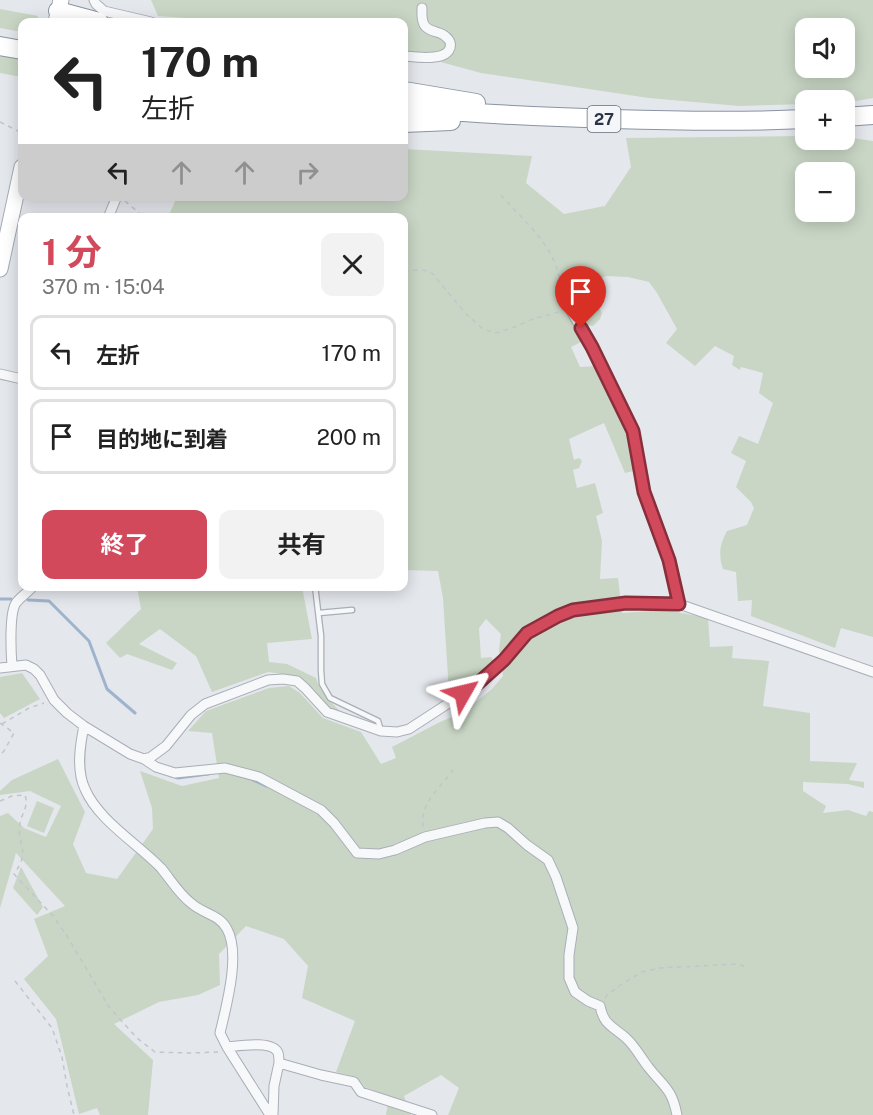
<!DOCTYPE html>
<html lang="ja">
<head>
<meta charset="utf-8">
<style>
  body { margin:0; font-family:"Public Sans","Noto Sans JP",sans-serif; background:#f2f2f2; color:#222; height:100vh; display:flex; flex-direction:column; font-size:22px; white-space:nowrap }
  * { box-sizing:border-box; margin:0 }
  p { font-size:20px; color:#767676 }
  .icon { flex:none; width:33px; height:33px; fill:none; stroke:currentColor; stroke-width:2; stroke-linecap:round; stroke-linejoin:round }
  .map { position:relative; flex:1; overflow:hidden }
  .panel { position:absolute; left:18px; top:213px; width:390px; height:378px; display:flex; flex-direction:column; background:#fff; border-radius:12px; box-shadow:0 3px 15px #0003 }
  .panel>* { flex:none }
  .guide { position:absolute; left:18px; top:18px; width:390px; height:183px; border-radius:12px; box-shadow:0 3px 15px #0003; background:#fff; color:#222; overflow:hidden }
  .fabs { position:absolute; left:795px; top:18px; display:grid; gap:12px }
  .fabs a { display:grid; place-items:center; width:60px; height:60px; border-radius:12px; background:#fff; box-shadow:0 3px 15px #0003; font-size:30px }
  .pin { position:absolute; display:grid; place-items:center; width:51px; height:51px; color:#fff; margin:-62px -26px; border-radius:50% 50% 50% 0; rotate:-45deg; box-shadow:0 0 6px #0007 }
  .pin .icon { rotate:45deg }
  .me { position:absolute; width:66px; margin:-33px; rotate:53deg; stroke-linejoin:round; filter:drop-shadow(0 0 4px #0008) }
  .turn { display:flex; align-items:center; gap:21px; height:126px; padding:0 24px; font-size:27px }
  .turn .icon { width:78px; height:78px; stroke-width:2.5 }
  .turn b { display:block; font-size:42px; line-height:51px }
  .lanes { display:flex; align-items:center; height:57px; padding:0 24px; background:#0003; justify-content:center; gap:30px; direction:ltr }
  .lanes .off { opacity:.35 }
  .round { display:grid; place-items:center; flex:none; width:63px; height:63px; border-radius:12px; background:#f2f2f2 }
  .head { display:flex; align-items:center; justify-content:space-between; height:102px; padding:0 24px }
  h1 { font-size:36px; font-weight:700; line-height:45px; color:#d1495b }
  .primary-button { display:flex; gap:12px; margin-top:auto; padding:12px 24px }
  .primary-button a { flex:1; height:69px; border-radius:12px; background:#d1495b; color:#fff; font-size:24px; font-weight:700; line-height:69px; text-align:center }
  .primary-button a+a { background:#f2f2f2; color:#222 }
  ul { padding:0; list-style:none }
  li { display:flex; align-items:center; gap:18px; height:75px; margin:0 12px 9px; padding:0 12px; border:3px solid #e0e0e0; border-radius:12px }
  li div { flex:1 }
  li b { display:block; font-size:22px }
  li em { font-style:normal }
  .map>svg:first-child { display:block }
</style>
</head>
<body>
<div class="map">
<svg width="873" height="1115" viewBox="0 0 873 1115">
  <rect width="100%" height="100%" fill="#e4e7ec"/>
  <path fill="#c9d6c5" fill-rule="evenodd" d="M151,0H873V98L845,103L844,100H806L805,104L739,106L649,98L481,73L404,52V22H242L158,16ZM806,28H844V68H806Z
    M0,9L38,16L36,22H22V32L0,28Z
    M0,54L22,58V77L0,73Z
    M805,136L806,140H844L845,137L873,141V637L841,628L835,648L751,616L752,600L738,601L736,572L723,569C718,554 720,544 727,531L747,525L754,508L751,502L736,487L746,461L731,453L739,436L758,444L773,403L759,393L763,373L741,367L740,370L732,365L734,356L715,346L695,366L666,343L677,329L657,293L649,282L628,277L606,276L585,284L602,313L600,319L593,326L585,325L572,306L566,307L583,341L571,347L580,367L598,366L623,418L637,470L625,473L604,423L569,439L574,460L579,458L582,461L579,468L573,470L577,488L595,483L603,513L596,516L602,541L600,579L618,578L622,613L666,610L708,618L710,647L733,646L732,658L769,661L763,706L810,713V761L857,763L849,780L864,782V788L848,784L803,782V791L826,806L823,813L848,810L866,816L869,811L873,812V1115H448L459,1088L441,1075L404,1096L411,1115H386L389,1096L365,1087L357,1077L336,1072L355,1021L302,998L308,966L284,939L246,926L219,954L220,985L198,995L159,1002L114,1024L153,1060L148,1115H100L97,1108L79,1114L56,1019L24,979L48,956L34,919L65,906L16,853L0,908V816L8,813L24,828L46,837L61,806L30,791L0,795V791L12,780L58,759L85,812L73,844L86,873L117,879L153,829L152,808L140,771L182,786L219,778L212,733L188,731L206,711L269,688L289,686L300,693L323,718L361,732L381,764L396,758L392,747L438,723L463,712L491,690L503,676L499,650L501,634L486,619L479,628L481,658L491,657L495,662L473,681L449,693L443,598L438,571L404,570V218L168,217L177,197L404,196V149L532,156L526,183L564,214L605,206L631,167L626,138ZM806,172H844V212H806Z
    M137,587H302L312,639L267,643L269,662L287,664L316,678C320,693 331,702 342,713L329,707L309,685L295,676L268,672L212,692L196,656L160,629L139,644L177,663L172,670L127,654L120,658L106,643L141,609Z
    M22,673L40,699L4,718L0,713V677Z
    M37,801L54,808L44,833L27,826Z
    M21,867L43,907L37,915L13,888Z"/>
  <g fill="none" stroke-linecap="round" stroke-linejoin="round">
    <path stroke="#9fb4cc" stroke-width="3" d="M0,599H11
      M28,600L49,601L89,641L107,689L135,713
      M173,776L178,778L208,774
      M253,780L266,786"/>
    <defs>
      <path id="service" d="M315,586L321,636V670L322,684L330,698L378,721L381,731
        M319,613L352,610"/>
      <path id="minor" d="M94,0L96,4L104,11L151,22
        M404,56C415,57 443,61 449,50C452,45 450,40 446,37C441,31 431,33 425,26C421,21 422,14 422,8
        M108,218L117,196
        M570,309L592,347L633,431L644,492L669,560L679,604
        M0,374L22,379
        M12,666C11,653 9,613 16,603C20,597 29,592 33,586
        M0,668L26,665L34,669L40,675L54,700L67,713L84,726L130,754L144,759L156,767L175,773L225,768L259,777L321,810L334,823L357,853L379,854L395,850L425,837L485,823L498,822L508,828L527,845L548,860L556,877L573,928L569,955V978L575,992L588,1001L600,1006C604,1026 613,1026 626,1038C635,1046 641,1058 649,1068C664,1087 672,1089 677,1115
        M84,726C80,745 76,770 85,789C98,820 138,844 161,868C171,880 179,894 191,903C203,914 219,914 227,929C241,954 226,1007 220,1033L227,1047L270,1115
        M144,759L151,757L166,746L191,715L205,704L268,680L283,679L297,681L305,688L327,712L381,731L397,732L409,729L475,686L505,660L527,633L558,616L573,610L626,603L679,604L873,672
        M227,1047C238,1046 273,1040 278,1053C279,1056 279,1060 279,1063L321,1075L354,1082L361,1092L432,1115
        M273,1115L274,1086L279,1063"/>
      <path id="primary" d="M56,22L61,0
        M0,269L22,167"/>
      <path id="motorway" d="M58,11L99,22
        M0,46L22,50
        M404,91L476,103
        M404,107C473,114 543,117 613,119C677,121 742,122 806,119
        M844,117L873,115
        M404,123L451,121"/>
    </defs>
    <use href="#service" stroke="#a9aeb7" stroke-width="7"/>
    <use href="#minor" stroke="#a9aeb7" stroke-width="11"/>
    <use href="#primary" stroke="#a3abb8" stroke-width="17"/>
    <use href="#motorway" stroke="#8b94a3" stroke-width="20"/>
    <path stroke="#c2c5cb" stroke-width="1.5" stroke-dasharray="4.5 4.5" stroke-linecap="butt" d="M0,122L22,133
      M501,195C519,216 543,236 554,261C560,274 561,289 567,301
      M125,201L145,218
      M404,271L424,270L433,274L465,313L483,329L496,333L512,328L533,319L562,311
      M0,723L14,733L4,751L0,755
      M2,724L29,708L44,703
      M0,801L12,796L25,795C29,806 22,813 20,823C16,846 32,849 14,874L53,916L67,936L109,1007L137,1038L155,1052L191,1053L218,1052
      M423,827C420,801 440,789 453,770
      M15,981L52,1028L62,1057L67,1086L74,1115
      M605,998L607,995L622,984L642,972L660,968L738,964L747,967"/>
    <use href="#service" stroke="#f7f8fa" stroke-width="4.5"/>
    <use href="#minor" stroke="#f7f8fa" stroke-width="9"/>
    <use href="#primary" stroke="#fff" stroke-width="15"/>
    <use href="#motorway" stroke="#fff" stroke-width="18"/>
  </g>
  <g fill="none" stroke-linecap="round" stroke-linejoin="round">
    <defs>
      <path id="route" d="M463,693L475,686L504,660L527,633L558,616L573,610L626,603L679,604L669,560L644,492L633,431L592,347L581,328"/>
    </defs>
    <use href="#route" stroke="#882f3b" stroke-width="15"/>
    <use href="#route" stroke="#d1495b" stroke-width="10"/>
  </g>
  <g text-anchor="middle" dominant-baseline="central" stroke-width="6" stroke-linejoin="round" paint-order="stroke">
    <rect fill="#f4f6f9" stroke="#676e7b" stroke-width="1.5" x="587.5" y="106" width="33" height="26" rx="4.5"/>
    <g font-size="16" font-weight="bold" fill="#2b3445">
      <text x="604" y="119">27</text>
    </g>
  </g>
</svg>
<div class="fabs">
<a><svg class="icon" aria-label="sound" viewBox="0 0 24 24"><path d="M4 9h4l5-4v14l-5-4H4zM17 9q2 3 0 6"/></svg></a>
<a>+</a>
<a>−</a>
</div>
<div class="pin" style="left:581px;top:328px;background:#d93025"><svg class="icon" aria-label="arrive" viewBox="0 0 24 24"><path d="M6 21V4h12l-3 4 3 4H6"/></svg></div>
<svg class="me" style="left:463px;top:693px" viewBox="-20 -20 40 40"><path d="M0-17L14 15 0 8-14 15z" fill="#d1495b" stroke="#fff" stroke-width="4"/></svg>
<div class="guide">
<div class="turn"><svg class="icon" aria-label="left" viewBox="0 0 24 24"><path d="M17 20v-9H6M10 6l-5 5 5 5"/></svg><div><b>170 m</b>左折</div></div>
<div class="lanes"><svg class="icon" aria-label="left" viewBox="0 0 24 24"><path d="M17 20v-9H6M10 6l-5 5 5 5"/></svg><svg class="icon off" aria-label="ahead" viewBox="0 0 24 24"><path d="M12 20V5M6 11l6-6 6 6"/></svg><svg class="icon off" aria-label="ahead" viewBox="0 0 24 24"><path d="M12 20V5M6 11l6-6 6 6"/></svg><svg class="icon off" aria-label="right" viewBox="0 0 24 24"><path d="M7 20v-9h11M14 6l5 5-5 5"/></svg></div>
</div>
<section class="panel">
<div class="head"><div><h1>1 分</h1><p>370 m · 15:04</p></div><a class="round"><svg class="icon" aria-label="close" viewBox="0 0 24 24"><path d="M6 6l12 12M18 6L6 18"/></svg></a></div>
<ul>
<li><svg class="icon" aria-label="left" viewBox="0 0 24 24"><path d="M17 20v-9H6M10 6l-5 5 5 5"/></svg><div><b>左折</b></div><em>170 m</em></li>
<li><svg class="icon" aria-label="arrive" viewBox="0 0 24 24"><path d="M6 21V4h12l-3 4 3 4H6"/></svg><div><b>目的地に到着</b></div><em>200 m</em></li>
</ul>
<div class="primary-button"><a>終了</a><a>共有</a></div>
</section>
</div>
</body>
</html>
